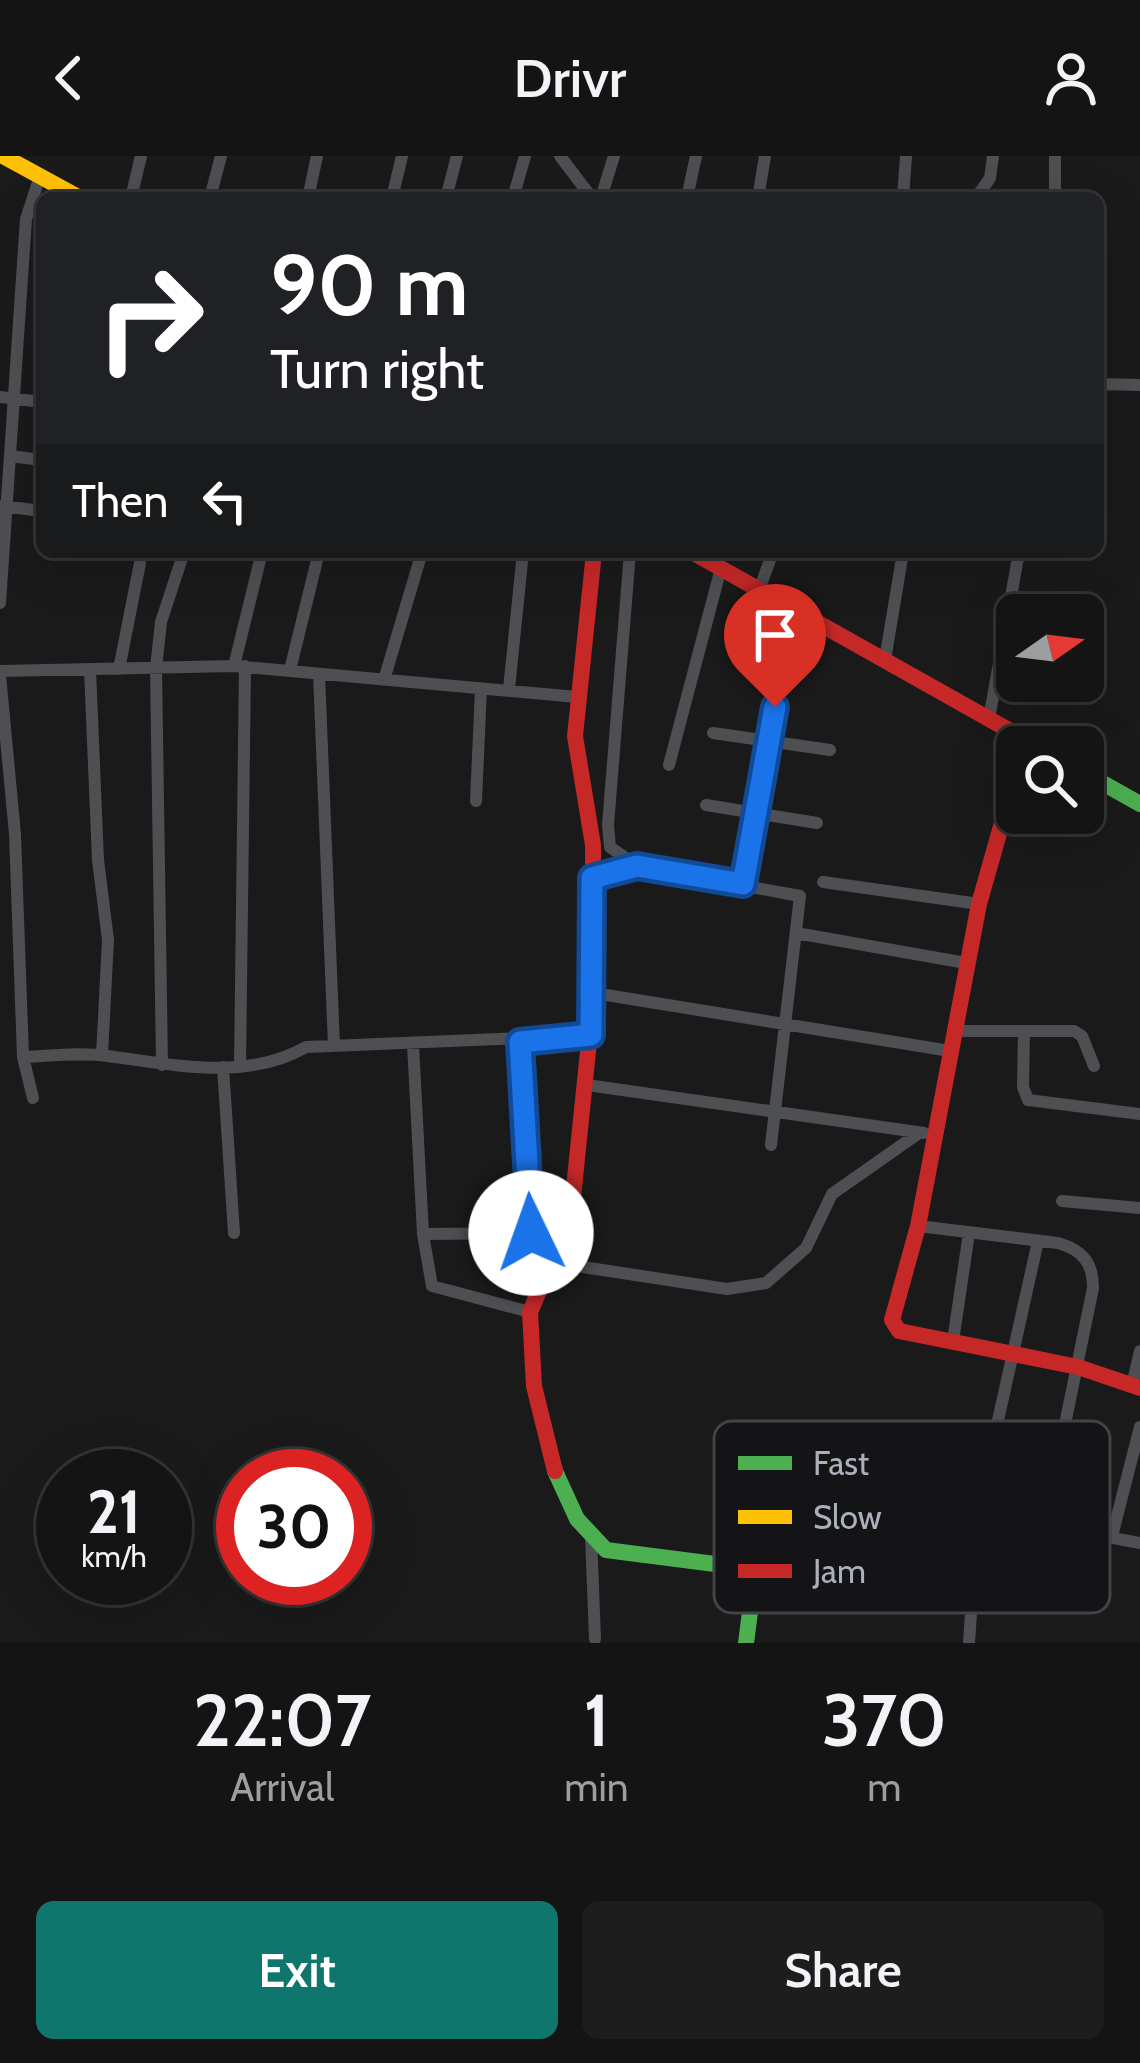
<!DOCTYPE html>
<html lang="en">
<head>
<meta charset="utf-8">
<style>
  body { margin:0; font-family:Cabin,sans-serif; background:#1d1d1d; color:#f1f3f6; height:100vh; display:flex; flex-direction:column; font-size:45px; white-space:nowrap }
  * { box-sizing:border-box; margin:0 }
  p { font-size:39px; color:#9d9ea0 }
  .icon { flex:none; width:66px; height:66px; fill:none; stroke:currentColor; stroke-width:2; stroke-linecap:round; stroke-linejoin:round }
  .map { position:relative; height:1487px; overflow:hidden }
  .sheet { display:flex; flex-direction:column; background:#141414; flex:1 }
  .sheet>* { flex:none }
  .guide { position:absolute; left:36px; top:36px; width:1068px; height:366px; border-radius:18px; box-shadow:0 12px 48px #0002,0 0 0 3px #333334; background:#202124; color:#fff; overflow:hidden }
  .needle { width:78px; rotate:76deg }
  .fabs { position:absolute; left:996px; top:438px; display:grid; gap:24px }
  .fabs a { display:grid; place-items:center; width:108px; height:108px; border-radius:18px; background:#141414; box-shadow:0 12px 48px #0002,0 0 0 3px #333334; font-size:60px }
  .speed { position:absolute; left:36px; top:1293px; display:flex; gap:24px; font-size:60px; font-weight:700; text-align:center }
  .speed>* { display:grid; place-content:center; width:156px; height:156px; border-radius:50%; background:#141414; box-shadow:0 12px 48px #0002,0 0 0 3px #333334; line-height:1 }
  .speed small { font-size:30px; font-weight:400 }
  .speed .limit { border:18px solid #d22; background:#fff; color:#111 }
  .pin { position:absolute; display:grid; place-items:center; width:102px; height:102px; color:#fff; margin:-123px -51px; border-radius:50% 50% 50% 0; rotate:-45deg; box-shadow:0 0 12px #0007 }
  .pin .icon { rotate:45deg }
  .me { position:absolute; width:132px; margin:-66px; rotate:357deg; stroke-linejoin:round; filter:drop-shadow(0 0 9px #0008) }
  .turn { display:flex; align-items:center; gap:42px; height:252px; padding:0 36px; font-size:54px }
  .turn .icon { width:156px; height:156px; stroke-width:2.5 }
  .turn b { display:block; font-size:84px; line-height:102px }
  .then { display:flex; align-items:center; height:114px; padding:0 36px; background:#0003; gap:24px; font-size:45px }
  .eta { display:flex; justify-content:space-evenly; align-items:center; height:204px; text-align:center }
  .eta b { font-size:72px; font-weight:600; line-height:84px }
  .cta { display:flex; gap:24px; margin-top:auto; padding:24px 36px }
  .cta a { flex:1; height:138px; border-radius:18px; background:#0f766e; color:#fff; font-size:48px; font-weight:600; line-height:138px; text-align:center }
  .cta a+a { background:#1d1d1d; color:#f1f3f6 }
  header { display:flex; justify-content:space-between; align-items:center; height:156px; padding:0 36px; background:#141414; font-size:54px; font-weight:600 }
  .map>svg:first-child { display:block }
</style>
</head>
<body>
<header><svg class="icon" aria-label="back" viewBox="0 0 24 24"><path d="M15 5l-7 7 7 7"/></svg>Drivr<svg class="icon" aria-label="person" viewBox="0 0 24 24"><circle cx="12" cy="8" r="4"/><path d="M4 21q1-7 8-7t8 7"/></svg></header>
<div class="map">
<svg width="1140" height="1487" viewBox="0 0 1140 1487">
  <rect width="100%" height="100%" fill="#1a1a1a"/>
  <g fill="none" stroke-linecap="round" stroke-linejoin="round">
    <path stroke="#4e4f53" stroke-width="12" d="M560,0L592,42
      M1055,0V42
      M979,38L1013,42
      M131,42L141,0
      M210,42L221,0
      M308,42L317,0
      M392,42L402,0
      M446,42L457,0
      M513,42L525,0
      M601,42L614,0
      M687,42L696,0
      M758,42L765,0
      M903,42L906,0
      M976,42L990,22L993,0
      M1098,228L1140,229
      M0,241L42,246
      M10,300L42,304
      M2,350L42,355
      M630,396L608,669L610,691L637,710
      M759,434L773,396
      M0,447L26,63L40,20
      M885,504L903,396
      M234,510L262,396
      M119,513L140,407
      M90,514L98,704L108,784L102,899
      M290,514L319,396
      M0,515L234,510L577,541
      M319,518L334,890
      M0,519L15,678L23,901L33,942
      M384,524L422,396
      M509,533L523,396
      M989,563L1019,396
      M713,577L830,594
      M669,609L721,412
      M476,645L481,533
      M706,649L817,667
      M592,722L637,710L800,740L771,989
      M823,726L979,748
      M743,728C754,637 767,544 809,462
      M796,777L966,807
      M594,837L950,895
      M953,875H1074L1082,880L1094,910
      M1024,875L1023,931L1028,944L1140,958
      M413,889L423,1078L432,1130L530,1156
      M23,901C50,900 80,896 107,900C173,908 245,926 306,891L591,879
      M162,909L156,512L161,466L184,396
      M223,911L234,1077
      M240,911L245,510
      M587,929L924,977
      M1062,1045L1140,1052
      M918,1070L1058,1087C1082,1094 1093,1106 1093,1132L1056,1312
      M423,1078L531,1077L521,886
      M550,1106L727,1133L766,1127L806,1092L832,1038L919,977
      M953,1185L969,1077
      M1132,1229L1140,1195
      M1036,1368L1049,1310
      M591,1380L595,1483
      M1112,1380L1140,1271
      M746,1412C778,1416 852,1434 875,1403C888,1386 890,1361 902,1342L1140,1387
      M969,1487L978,1354L1038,1085"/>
    <path stroke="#4caf50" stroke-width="16" d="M1083,616L1140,648
      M555,1315L577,1363L606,1394L746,1412L751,1448L746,1487"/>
    <path stroke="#ffc107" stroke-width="16" d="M3,0L80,42"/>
    <path stroke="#c62828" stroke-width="16" d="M692,396L1039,591
      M1017,614L979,748L918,1070L892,1164L899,1175L1078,1211L1140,1232
      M555,1315L534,1230L530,1156L571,1061L594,837L593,689L575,580L594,396"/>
  </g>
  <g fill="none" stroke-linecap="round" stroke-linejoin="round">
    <defs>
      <path id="route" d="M531,1077L520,886L591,879L592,722L637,710L743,728L775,551"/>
    </defs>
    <use href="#route" stroke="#114b97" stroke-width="30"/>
    <use href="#route" stroke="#1a73e8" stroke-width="21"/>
  </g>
  <rect x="714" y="1265" width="396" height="192" rx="18" fill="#141416" stroke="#414348" stroke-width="3"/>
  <rect x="738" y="1300" width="54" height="14" fill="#4caf50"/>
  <rect x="738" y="1354" width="54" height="14" fill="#ffc107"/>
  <rect x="738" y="1408" width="54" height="14" fill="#c62828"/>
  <g font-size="33" fill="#abb1bb">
    <text x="813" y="1319">Fast</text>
    <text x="813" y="1373">Slow</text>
    <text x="813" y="1427">Jam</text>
  </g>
</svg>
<div class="fabs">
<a><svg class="needle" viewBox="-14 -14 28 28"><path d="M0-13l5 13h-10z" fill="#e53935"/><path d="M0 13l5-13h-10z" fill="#9d9ea0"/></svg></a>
<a><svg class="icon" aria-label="search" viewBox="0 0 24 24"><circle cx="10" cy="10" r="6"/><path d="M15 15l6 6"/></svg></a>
</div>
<div class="speed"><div>21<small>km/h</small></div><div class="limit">30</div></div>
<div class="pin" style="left:775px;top:551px;background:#d93025"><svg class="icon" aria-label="arrive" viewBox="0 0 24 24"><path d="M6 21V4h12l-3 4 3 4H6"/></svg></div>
<svg class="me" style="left:531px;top:1077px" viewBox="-20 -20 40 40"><circle r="19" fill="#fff"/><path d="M0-13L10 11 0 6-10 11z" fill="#1a73e8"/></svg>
<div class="guide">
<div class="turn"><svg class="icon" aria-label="right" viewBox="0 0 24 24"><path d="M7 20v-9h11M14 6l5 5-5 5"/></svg><div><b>90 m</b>Turn right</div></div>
<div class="then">Then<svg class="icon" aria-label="left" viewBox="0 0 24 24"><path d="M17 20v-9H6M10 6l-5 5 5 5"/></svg></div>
</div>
</div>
<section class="sheet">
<div class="eta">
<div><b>22:07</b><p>Arrival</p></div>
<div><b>1</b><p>min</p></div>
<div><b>370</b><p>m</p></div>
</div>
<div class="cta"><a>Exit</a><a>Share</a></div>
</section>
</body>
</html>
